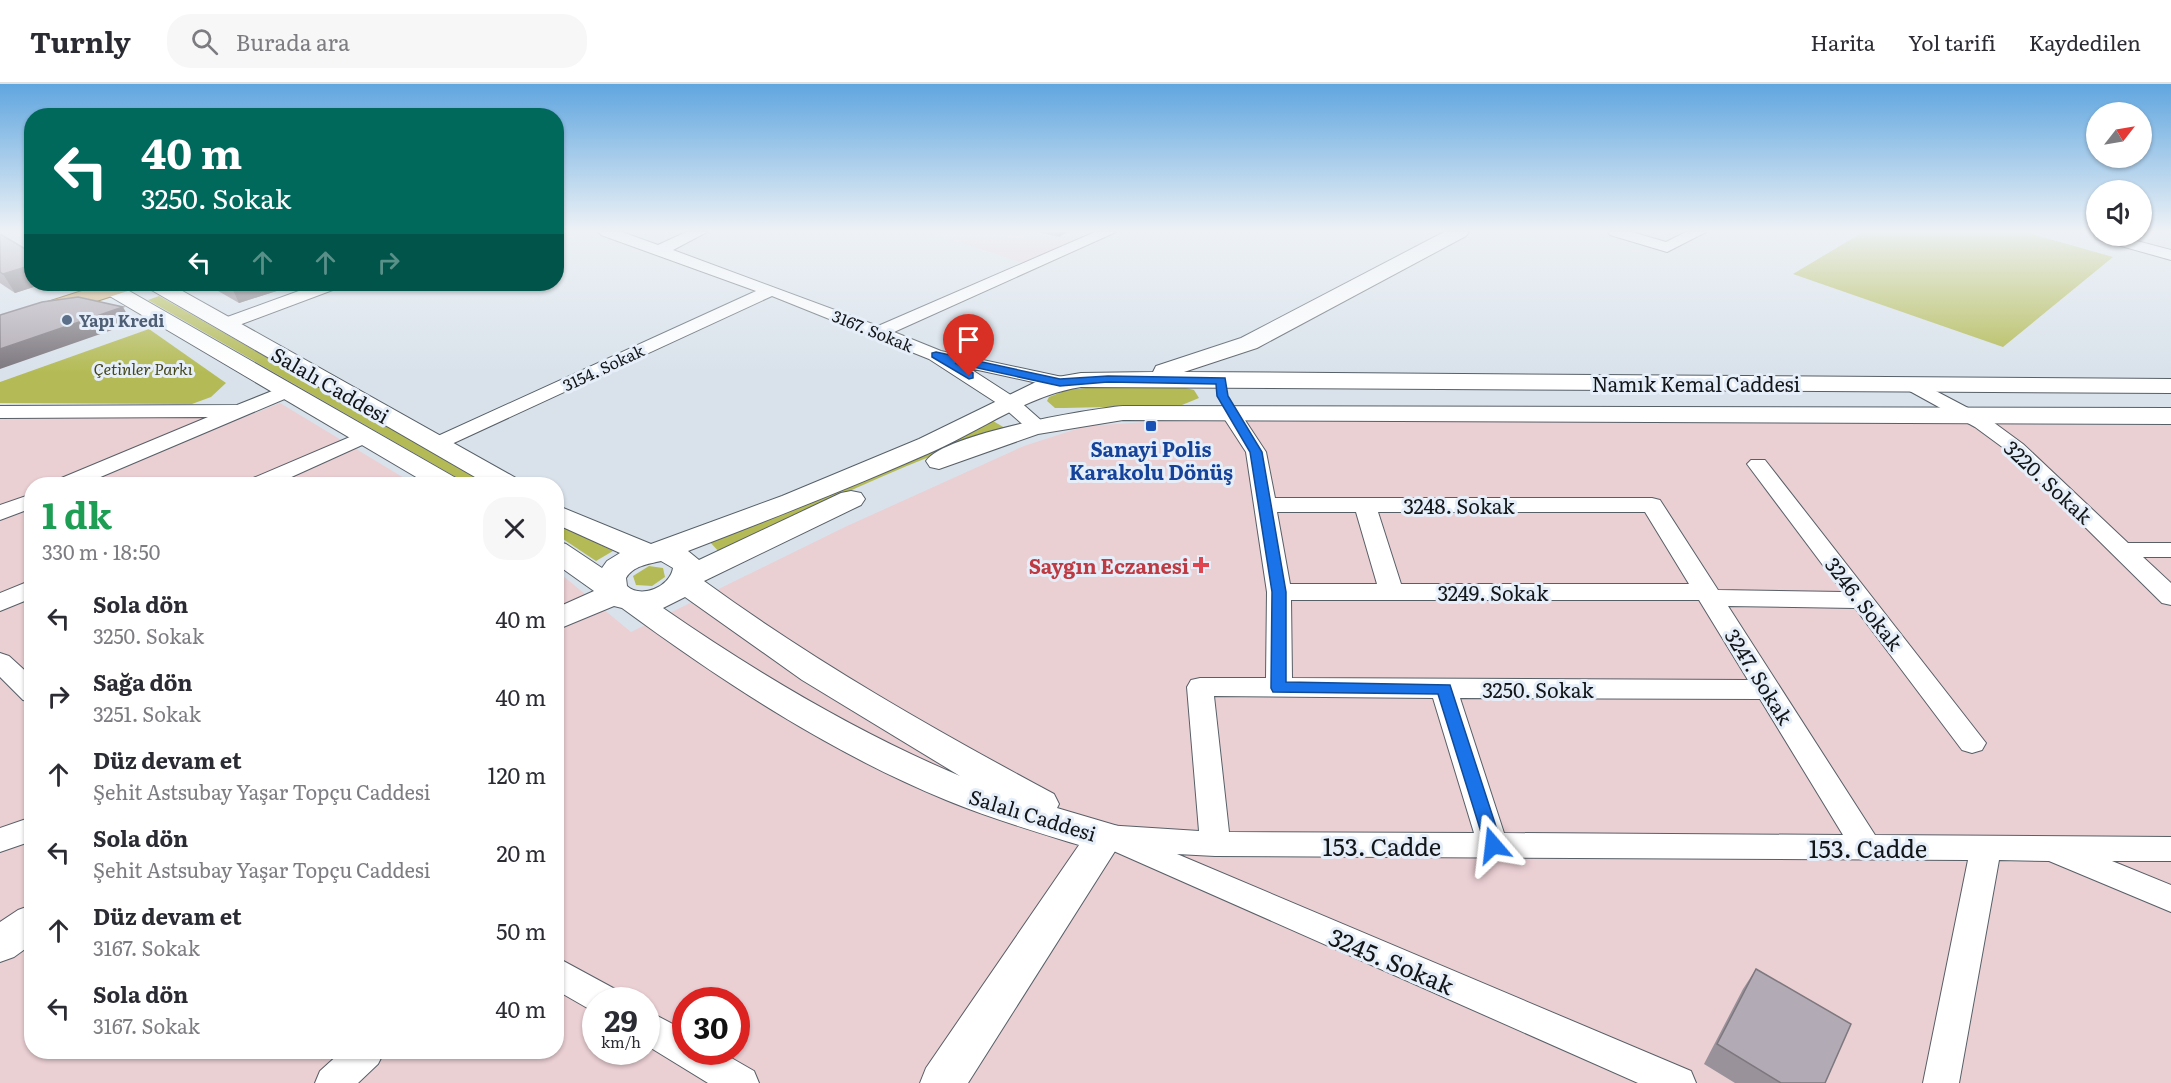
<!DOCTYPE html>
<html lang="tr">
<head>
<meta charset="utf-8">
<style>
  body { margin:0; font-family:Literata,serif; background:#f7f7f7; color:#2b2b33; height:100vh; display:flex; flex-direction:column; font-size:22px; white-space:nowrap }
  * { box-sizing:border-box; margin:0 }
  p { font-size:20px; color:#7c7c81 }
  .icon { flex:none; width:33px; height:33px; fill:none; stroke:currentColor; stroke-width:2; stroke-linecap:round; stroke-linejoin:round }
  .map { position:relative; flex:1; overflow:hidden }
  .side { position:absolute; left:24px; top:393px; width:540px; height:582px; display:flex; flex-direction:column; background:#fff; border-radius:24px; box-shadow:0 2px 4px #0004 }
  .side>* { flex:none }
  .guide { position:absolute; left:24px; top:24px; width:540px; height:183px; border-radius:24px; box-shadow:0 2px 4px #0004; background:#00695c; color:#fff; overflow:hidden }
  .needle { width:39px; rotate:59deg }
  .tools { position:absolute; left:2086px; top:18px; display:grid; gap:12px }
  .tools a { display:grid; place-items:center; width:66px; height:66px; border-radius:50%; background:#fff; box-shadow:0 2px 4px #0004; font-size:30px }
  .speed { position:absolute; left:582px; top:903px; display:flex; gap:12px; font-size:30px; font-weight:700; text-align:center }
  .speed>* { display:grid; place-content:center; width:78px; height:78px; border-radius:50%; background:#fff; box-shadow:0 2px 4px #0004; line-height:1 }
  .speed small { font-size:15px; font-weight:400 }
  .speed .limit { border:9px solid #d22; background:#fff; color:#111 }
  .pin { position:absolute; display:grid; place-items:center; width:51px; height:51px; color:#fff; margin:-62px -26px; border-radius:50% 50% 50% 0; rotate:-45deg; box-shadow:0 0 6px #0007 }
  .pin .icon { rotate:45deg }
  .me { position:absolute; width:66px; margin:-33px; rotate:343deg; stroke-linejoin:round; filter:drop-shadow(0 0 4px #0008) }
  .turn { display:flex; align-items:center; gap:21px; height:126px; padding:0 18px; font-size:27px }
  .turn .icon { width:78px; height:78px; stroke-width:2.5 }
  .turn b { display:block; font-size:42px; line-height:51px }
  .lanes { display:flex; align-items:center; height:57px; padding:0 18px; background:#0003; justify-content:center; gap:30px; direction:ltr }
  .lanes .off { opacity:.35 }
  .round { display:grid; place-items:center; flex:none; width:63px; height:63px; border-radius:24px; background:#f7f7f7 }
  .headline { display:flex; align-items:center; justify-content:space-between; height:102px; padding:0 18px }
  h1 { font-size:36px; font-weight:700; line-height:45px; color:#1e9e55 }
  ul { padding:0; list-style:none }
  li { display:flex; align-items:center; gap:18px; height:78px; padding:0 18px }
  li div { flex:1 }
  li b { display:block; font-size:22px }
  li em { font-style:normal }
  header { display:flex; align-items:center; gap:36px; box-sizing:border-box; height:84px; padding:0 30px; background:#fff; border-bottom:2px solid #e1e1e2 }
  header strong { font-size:28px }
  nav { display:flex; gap:33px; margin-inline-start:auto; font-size:21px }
  .search { width:420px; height:54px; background:#f7f7f7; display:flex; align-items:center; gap:15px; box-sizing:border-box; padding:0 21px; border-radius:24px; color:#7c7c81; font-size:22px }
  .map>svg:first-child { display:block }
</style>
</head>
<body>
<header>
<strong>Turnly</strong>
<div class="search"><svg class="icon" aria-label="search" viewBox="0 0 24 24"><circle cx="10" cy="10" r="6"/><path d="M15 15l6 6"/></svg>Burada ara</div>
<nav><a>Harita</a><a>Yol tarifi</a><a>Kaydedilen</a></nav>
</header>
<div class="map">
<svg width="2171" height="999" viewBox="0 0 2171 999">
  <rect width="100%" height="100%" fill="#d9e2eb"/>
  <path fill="#eacfd3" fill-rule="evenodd" d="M280,319L414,400H32V968H556L557,487L631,548L845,443L1024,362L1086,342L1192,335L2171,341V999H0V333H245ZM596,916H646V968H596ZM686,916H736V968H686Z"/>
  <path fill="#e9cfd5" d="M928,148H1094L1023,179Z"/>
  <path fill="#b4bb56" d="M1863,148H2025L2113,173L2003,263L1793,190Z
    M159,212L489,400H468L148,216Z
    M149,245L226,299L211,313L192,320L0,319V298Z
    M1095,303H1182L1194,306L1199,314L1182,321L1065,324H1055L1047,317L1049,313L1067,306Z
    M993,337L1005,344C907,379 812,422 721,470L709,457L964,352Z
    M557,439L613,467L596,477L557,451Z
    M649,482L663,484L665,493L652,502L636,501L633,492Z"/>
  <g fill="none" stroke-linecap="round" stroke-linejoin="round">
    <defs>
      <path id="minor" d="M599,148H622L658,161L686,148H707L673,166L878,242L1095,148H1116L894,248L941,267L1067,294L1070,298L1060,304L969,284L1017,315L1043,338L1046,342L1043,346H1029L1003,323L929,275L772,212L443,364H429L426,360L429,356L756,207L601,151Z
        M1608,148H1632L1666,158L1686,148H1706L1667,168L1610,151Z
        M2097,149V152H2118L2171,166V176L2096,155L2094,152Z
        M318,200H340L338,204L231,244L225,245L216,240L219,236Z
        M1913,295L1989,335L2023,360L2128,459H2171V473H2143L2171,499V521L2162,519L2009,368L1975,343L1906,305L1903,301L1906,297Z
        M287,301L297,307L294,311L84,400H56L59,395L208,333L0,334V322L237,321Z
        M1230,322L1237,324L1266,368L1275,414H1652L1660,416L1718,506L1843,508L1747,380L1751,376H1765L1986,659L1982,666L1972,669L1962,666L1855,524L1728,522L1875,751L2171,753V777H2112L2171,801V828L2049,777L1999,776L1959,999H1923L1968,776L1215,772L1177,770L1691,987L1696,999H1638L1109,765L1094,762L1090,753L1094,744L1105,741L1199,747L1187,603L1191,596L1200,594H1266L1267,508L1246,368L1220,328L1223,324ZM1277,428H1356L1377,500H1290ZM1378,428H1645L1689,500H1401ZM1291,516H1699L1748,596L1292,594ZM1214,612L1433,614L1474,749L1229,748ZM1460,614L1760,615L1843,751L1504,749Z
        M364,347L371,349L374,353L371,357L276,400H248L251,395Z
        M32,410V424L0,436V421Z
        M32,496V514L0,527V509Z
        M0,569L9,572L32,593V618L23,616L0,593Z
        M32,733V757L0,768V744Z
        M556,873L615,905L620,916H596V929L556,906Z
        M646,926L686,947V968H721L754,987L759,999H708L646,961Z
        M341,968H384L378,980L358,999H315L320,987Z"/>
      <path id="tertiary" d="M1444,148H1469L1466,152L1257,264L1184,288L2171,295V309L1081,303C1029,311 983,345 934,367C853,403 771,435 688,467L699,476L841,409L851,407L861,409L865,415L861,421L704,497C815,578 933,645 1054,710L1059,720L1057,724L1118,742L1124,753L968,999H920L926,984L1079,761C1034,747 989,734 946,716C829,668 723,598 622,524L614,522L556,546V524L594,507L556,480V457L566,460L602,484L607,477L620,469L556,440V421L651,460L782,412L919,355L1040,296L1081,289L1153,288L1156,282L1241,254ZM661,477L673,484C670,503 641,515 627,502L626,494C633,482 648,480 661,477ZM685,513L802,596L960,692C854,647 757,589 663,524Z
        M92,200H117L456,394L460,400H428L96,204Z
        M144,200H170L516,394L520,400H487L148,204Z
        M1123,322L2171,324V340L1123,336L1038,350L939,385L930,383L926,377C944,350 1087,325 1123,322Z
        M32,821V860L14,873L0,878V838L18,826Z"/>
      <path id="primary" d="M104,200H138L134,205L0,248V233Z"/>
    </defs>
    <use href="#minor" stroke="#575f67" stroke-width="2"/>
    <use href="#tertiary" stroke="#575f67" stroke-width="2"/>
    <use href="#primary" stroke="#7e5e25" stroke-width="2"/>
    <use href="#minor" fill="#fff" fill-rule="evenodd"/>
    <use href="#tertiary" fill="#fff" fill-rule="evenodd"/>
    <use href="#primary" fill="#d4b580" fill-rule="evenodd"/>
  </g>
  <path fill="#99929b" d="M1038,148H1067L1059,153Z
    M0,150L32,200H43L15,209L0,199Z
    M206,200H287L289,203L239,219Z
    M1756,885L1825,999H1735L1704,980L1743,905Z"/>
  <path fill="#7d777e" d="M1059,148H1067L1059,153Z
    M32,181V200H43L15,209L3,190Z
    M252,200H287L289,203L239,219L233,206Z
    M123,223L132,239L0,285V265Z"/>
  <path fill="#b2aab4" stroke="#7d777e" stroke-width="1.5" d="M0,150L32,169V181L3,190L0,188Z
    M222,200H252L233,206Z
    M78,213L123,223L0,265V231L42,218Z
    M1756,885L1851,940L1825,999H1781L1717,960Z"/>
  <linearGradient id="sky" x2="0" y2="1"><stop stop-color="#60a6df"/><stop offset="0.51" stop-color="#eef2f6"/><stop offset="1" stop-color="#eef2f6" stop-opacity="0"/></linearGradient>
  <rect width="2171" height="288" fill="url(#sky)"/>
  <path fill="#1a73e8" stroke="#114b97" stroke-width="1.5" d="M936,268L1060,295L1108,292L1225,294L1228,312L1262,368L1286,508V598L1450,601L1502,761L1499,766H1487L1485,761L1438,610L1273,608L1271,604L1272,508L1250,368L1217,312L1216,300L1108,298L1060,302L955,279L973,289V294L969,295L932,273V269Z"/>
  <circle fill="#5c6f8a" stroke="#e6eff9" stroke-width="2" cx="67" cy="236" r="6"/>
  <rect fill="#1a4fb4" stroke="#e6eff9" stroke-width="2" x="1145" y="336" width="12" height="12" rx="3"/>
  <path fill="#e0444e" stroke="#e6eff9" stroke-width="2" d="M1198 472h6v6h6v6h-6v6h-6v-6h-6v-6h6z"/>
  <g text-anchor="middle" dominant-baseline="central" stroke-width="6" stroke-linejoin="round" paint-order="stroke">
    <g font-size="16" font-weight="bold" fill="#4e5e75" stroke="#e6eff9" text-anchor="start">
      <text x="79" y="236">Yapı Kredi</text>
    </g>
    <g font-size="16" fill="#131619" stroke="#e6eff9">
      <text transform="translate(873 246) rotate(22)">3167. Sokak</text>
      <text transform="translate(603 283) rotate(-25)">3154. Sokak</text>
    </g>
    <g font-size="16" font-style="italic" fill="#43461b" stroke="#e6eff9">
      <text x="143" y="284">Çetinler Parkı</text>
    </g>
    <g font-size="20" fill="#131619" stroke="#e6eff9">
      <text x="1696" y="299">Namık Kemal Caddesi</text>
      <text transform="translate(331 300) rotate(30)">Salalı Caddesi</text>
      <text transform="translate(2049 397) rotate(43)">3220. Sokak</text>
      <text x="1459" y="421">3248. Sokak</text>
      <text x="1493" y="508">3249. Sokak</text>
      <text transform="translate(1865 519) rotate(52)">3246. Sokak</text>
      <text transform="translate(1760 592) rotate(58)">3247. Sokak</text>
      <text x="1538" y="605">3250. Sokak</text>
      <text transform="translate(1033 730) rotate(17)">Salalı Caddesi</text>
    </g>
    <g font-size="20" font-weight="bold" fill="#164399" stroke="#e6eff9">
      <text x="1151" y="364">Sanayi Polis<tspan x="1151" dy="23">Karakolu Dönüş</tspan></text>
    </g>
    <g font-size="20" font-weight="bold" fill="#be3a42" stroke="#e6eff9" text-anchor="end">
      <text x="1189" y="481">Saygın Eczanesi</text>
    </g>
    <g font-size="24" fill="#131619" stroke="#e6eff9">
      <text x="1382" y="761">153. Cadde</text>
      <text x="1868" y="763">153. Cadde</text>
      <text transform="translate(1392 876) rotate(23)">3245. Sokak</text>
    </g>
  </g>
</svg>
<div class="tools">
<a><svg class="needle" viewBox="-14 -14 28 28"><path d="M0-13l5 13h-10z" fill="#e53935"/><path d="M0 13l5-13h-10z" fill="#7c7c81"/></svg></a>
<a><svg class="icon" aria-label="sound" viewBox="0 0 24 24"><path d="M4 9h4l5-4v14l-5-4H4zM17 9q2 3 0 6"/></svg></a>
</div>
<div class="speed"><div>29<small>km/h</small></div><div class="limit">30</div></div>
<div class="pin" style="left:969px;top:292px;background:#d93025"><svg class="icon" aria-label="arrive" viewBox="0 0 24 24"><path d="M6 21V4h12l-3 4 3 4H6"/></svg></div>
<svg class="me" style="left:1493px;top:761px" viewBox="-20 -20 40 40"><path d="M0-17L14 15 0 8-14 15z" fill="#1a73e8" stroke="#fff" stroke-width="4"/></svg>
<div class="guide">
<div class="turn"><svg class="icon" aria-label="left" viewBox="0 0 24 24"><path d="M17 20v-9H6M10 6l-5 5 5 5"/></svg><div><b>40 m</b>3250. Sokak</div></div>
<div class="lanes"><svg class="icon" aria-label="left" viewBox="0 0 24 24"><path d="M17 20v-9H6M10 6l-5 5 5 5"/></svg><svg class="icon off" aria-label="ahead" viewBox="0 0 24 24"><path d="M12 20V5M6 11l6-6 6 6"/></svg><svg class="icon off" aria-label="ahead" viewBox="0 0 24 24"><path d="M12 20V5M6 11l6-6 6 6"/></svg><svg class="icon off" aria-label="right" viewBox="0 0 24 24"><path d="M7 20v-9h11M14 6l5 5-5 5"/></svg></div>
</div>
<section class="side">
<div class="headline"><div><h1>1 dk</h1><p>330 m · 18:50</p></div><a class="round"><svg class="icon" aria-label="close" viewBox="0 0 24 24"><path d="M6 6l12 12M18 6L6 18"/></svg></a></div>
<ul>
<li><svg class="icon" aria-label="left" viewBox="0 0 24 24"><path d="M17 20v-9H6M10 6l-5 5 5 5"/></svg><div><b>Sola dön</b><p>3250. Sokak</p></div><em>40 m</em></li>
<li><svg class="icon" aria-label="right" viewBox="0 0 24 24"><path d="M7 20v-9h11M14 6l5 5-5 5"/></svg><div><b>Sağa dön</b><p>3251. Sokak</p></div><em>40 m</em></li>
<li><svg class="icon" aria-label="ahead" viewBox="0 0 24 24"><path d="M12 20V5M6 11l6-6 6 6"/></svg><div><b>Düz devam et</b><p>Şehit Astsubay Yaşar Topçu Caddesi</p></div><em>120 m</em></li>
<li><svg class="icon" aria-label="left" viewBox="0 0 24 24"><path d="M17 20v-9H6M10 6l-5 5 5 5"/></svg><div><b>Sola dön</b><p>Şehit Astsubay Yaşar Topçu Caddesi</p></div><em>20 m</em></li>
<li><svg class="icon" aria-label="ahead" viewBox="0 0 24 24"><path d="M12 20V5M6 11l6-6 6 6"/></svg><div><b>Düz devam et</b><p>3167. Sokak</p></div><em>50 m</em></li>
<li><svg class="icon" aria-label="left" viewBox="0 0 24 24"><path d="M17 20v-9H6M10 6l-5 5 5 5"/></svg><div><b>Sola dön</b><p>3167. Sokak</p></div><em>40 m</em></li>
</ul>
</section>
</div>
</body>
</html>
